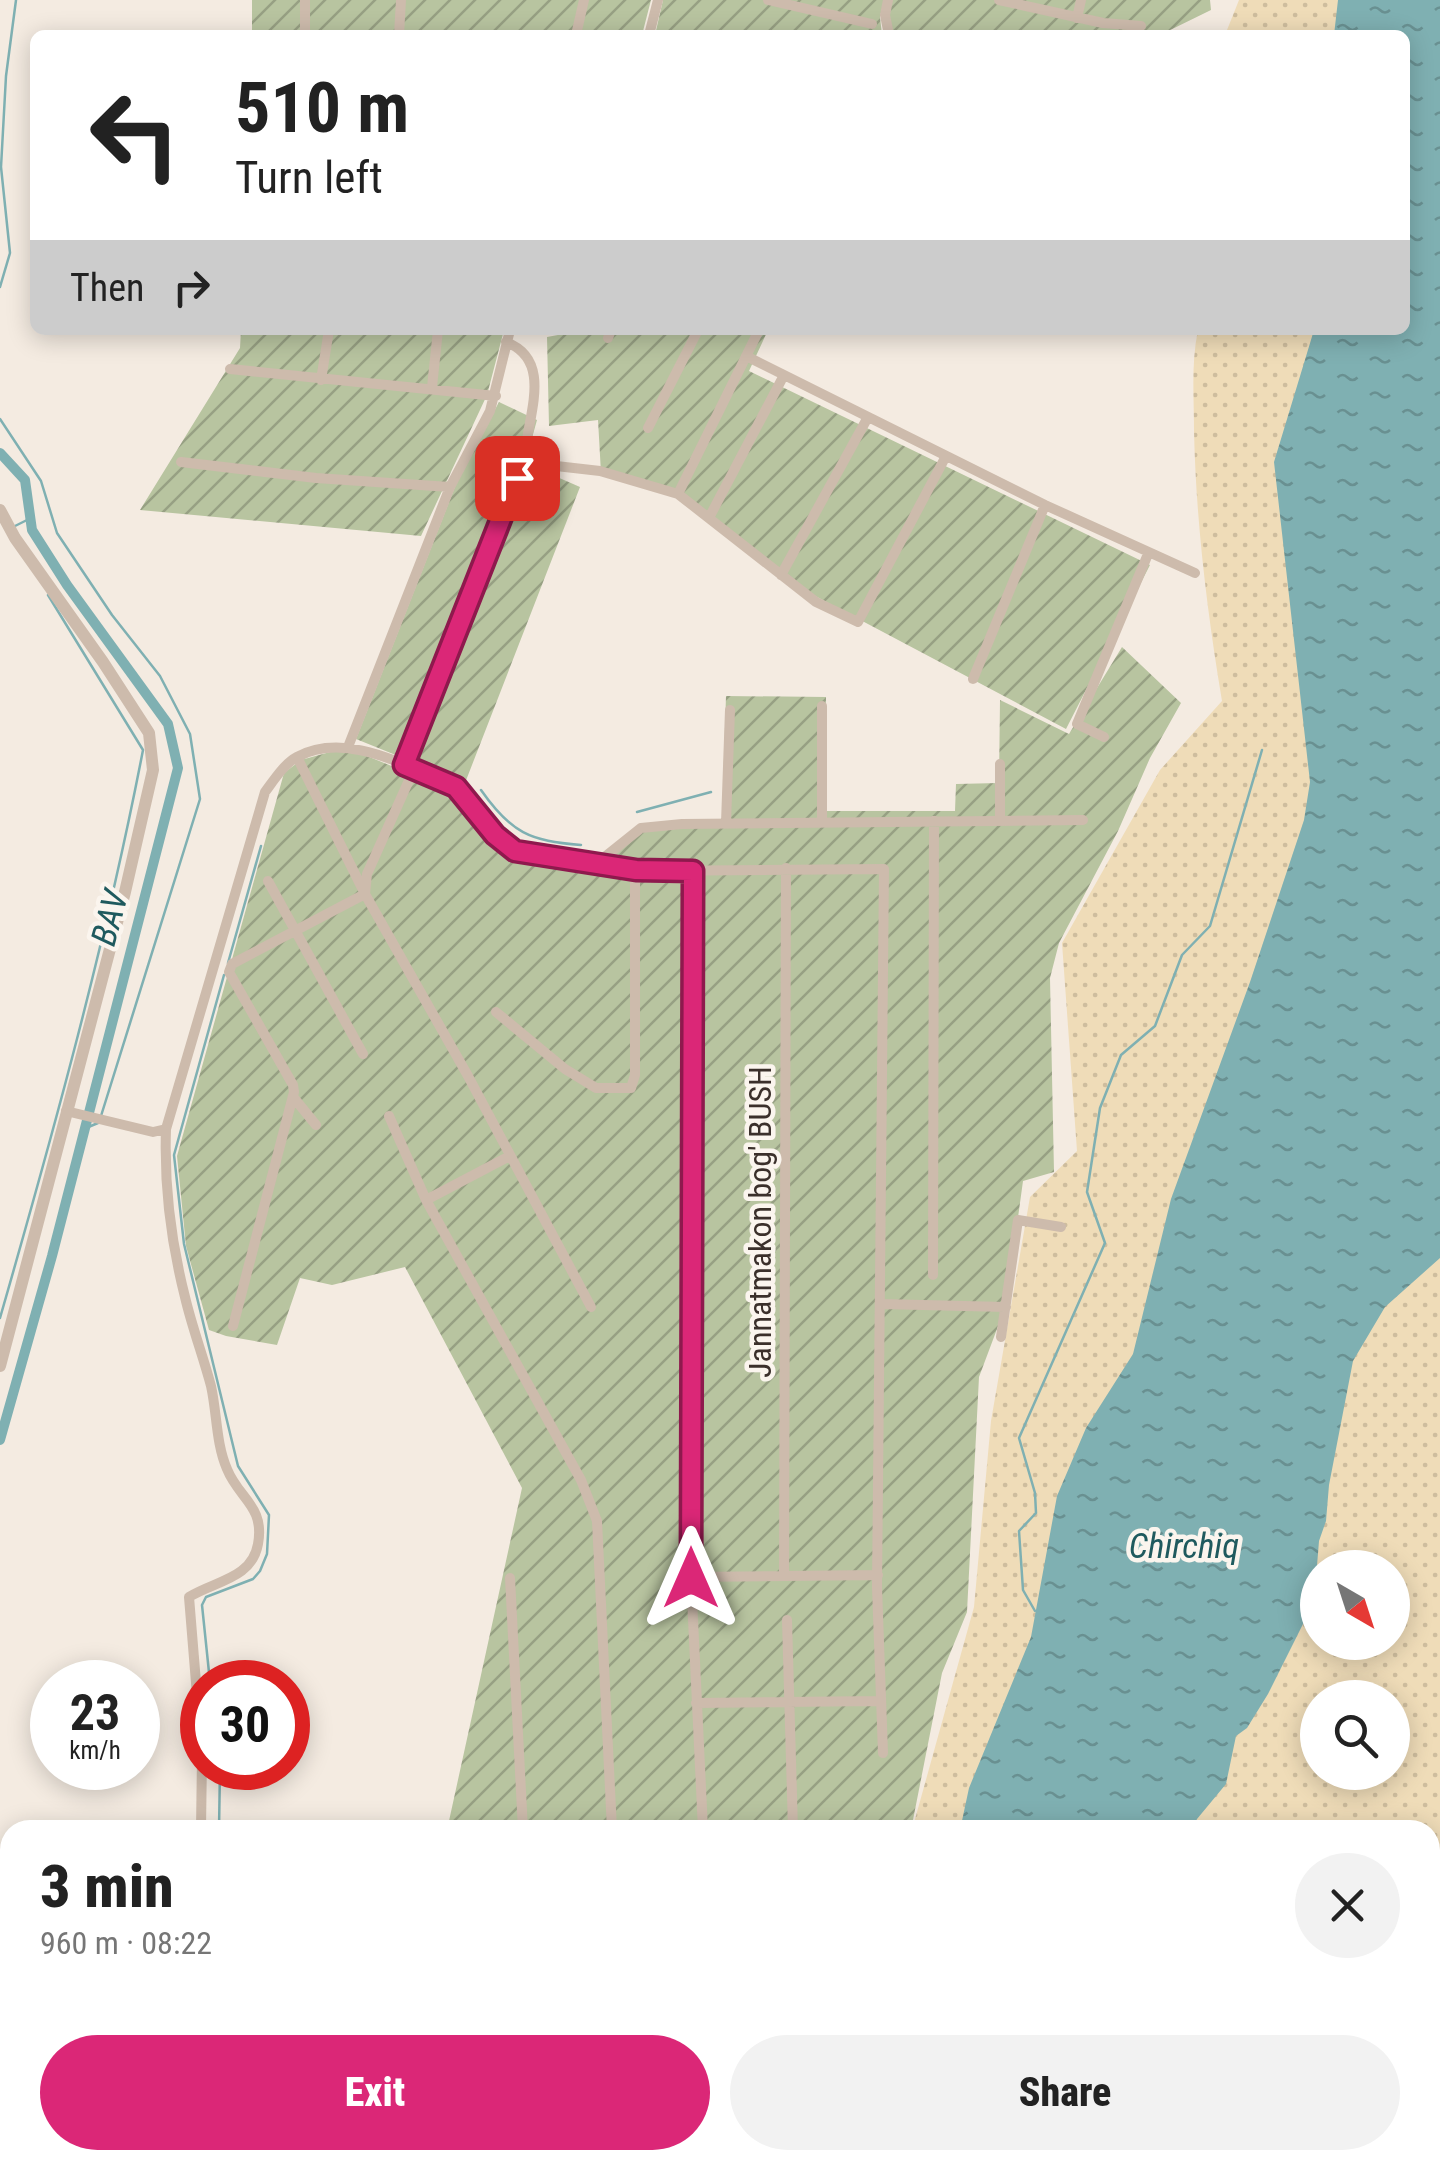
<!DOCTYPE html>
<html lang="en">
<head>
<meta charset="utf-8">
<style>
  body { margin:0; font-family:"Roboto Condensed",sans-serif; background:#f2f2f2; color:#222; height:100vh; display:flex; flex-direction:column; font-size:38px; white-space:nowrap }
  * { box-sizing:border-box; margin:0 }
  p { font-size:32px; color:#767676 }
  .icon { flex:none; width:55px; height:55px; fill:none; stroke:currentColor; stroke-width:2; stroke-linecap:round; stroke-linejoin:round }
  .map { position:relative; flex:1; overflow:hidden }
  .details { position:absolute; left:0px; top:1820px; width:1440px; height:350px; display:flex; flex-direction:column; background:#fff; border-radius:30px 30px 0 0; box-shadow:0 5px 25px #0003 }
  .details>* { flex:none }
  .guide { position:absolute; left:30px; top:30px; width:1380px; height:305px; border-radius:15px; box-shadow:0 5px 25px #0003; background:#fff; color:#222; overflow:hidden }
  .needle { width:65px; rotate:141deg }
  .fabs { position:absolute; left:1300px; top:1550px; display:grid; gap:20px }
  .fabs a { display:grid; place-items:center; width:110px; height:110px; border-radius:50%; background:#fff; box-shadow:0 5px 25px #0003; font-size:50px }
  .speed { position:absolute; left:30px; top:1660px; display:flex; gap:20px; font-size:50px; font-weight:700; text-align:center }
  .speed>* { display:grid; place-content:center; width:130px; height:130px; border-radius:50%; background:#fff; box-shadow:0 5px 25px #0003; line-height:1 }
  .speed small { font-size:25px; font-weight:400 }
  .speed .limit { border:15px solid #d22; background:#fff; color:#111 }
  .pin { position:absolute; display:grid; place-items:center; width:85px; height:85px; color:#fff; margin:-42px; border-radius:20px; box-shadow:0 5px 15px #0006 }
  .me { position:absolute; width:110px; margin:-55px; rotate:0deg; stroke-linejoin:round; filter:drop-shadow(0 0 8px #0008) }
  .turn { display:flex; align-items:center; gap:35px; height:210px; padding:0 40px; font-size:45px }
  .turn .icon { width:130px; height:130px; stroke-width:2.5 }
  .turn b { display:block; font-size:70px; line-height:85px }
  .then { display:flex; align-items:center; height:95px; padding:0 40px; background:#0003; gap:20px; font-size:38px }
  .round { display:grid; place-items:center; flex:none; width:105px; height:105px; border-radius:52px; background:#f2f2f2 }
  .head { display:flex; align-items:center; justify-content:space-between; height:170px; padding:0 40px }
  h1 { font-size:60px; font-weight:800; line-height:75px }
  .primary-button { display:flex; gap:20px; margin-top:auto; padding:20px 40px }
  .primary-button a { flex:1; height:115px; border-radius:60px; background:#db2777; color:#fff; font-size:40px; font-weight:800; line-height:115px; text-align:center }
  .primary-button a+a { background:#f2f2f2; color:#222 }
  .map>svg:first-child { display:block }
</style>
</head>
<body>
<div class="map">
<svg width="1440" height="2170" viewBox="0 0 1440 2170">
  <defs>
    <pattern id="grass-tufts" width="24" height="20" patternUnits="userSpaceOnUse" patternTransform="scale(2.5)"><rect width="24" height="20" fill="#b8c4a0"/><path d="M3 7l-1-3M5 7V3M7 7l1-3M15 17l-1-3M17 17v-4M19 17l1-3" fill="none" stroke="#97a083"/></pattern>
    <pattern id="sand-dots" width="8" height="8" patternUnits="userSpaceOnUse" patternTransform="scale(2.5)"><rect width="8" height="8" fill="#efdcb8"/><path d="M2 2h.1M6 6h.1" fill="none" stroke="#cebd9e" stroke-width="1.8" stroke-linecap="round"/></pattern>
    <pattern id="garden-furrows" width="10" height="10" patternUnits="userSpaceOnUse" patternTransform="scale(2.5)"><rect width="10" height="10" fill="#b8c4a0"/><path d="M-1 1l2-2M0 10L10 0M9 11l2-2" fill="none" stroke="#97a083"/></pattern>
    <pattern id="water-ripples" width="26" height="14" patternUnits="userSpaceOnUse" patternTransform="scale(2.5)"><rect width="26" height="14" fill="#7fb0b2"/><path d="M2 4q2-2 4 0t4 0M15 11q2-2 4 0t4 0" fill="none" stroke="#699091"/></pattern>
  </defs>
  <rect width="100%" height="100%" fill="#f4ebe1"/>
  <path fill="url(#grass-tufts)" d="M757,2160H878L879,2170H755Z"/>
  <path fill="url(#sand-dots)" fill-rule="evenodd" d="M1239,0H1440V1928L1432,1945L1430,1986V1830H912L974,1607L991,1421L1030,1197L1077,1151L1062,943L1160,770L1222,701C1207,611 1196,521 1194,431C1194,396 1191,363 1198,330H1405V35H1225ZM1318,1568H1392V1642H1318ZM1318,1698H1392V1772H1318Z"/>
  <path fill="url(#garden-furrows)" d="M252,0H651L642,35H252Z
    M663,0H884L880,17L882,35H655Z
    M887,0H1210L1211,10L1160,35H884Z
    M241,330H504L487,395L421,536L140,510L240,348Z
    M585,330H768L749,371L1150,565L1066,729L783,579L682,496L601,473L598,420L549,426L547,337Z
    M499,402L537,420L525,463L580,487L465,783L356,739L458,479Z
    M1122,647L1181,703L1150,758L1118,831L1059,943L1050,978L1054,1172L1023,1181L1006,1305L979,1377L967,1612L942,1673L911,1830H447L522,1488L405,1267L332,1285L300,1278L277,1345L226,1336L209,1330L186,1246L177,1156L284,773L301,760L330,752H357L446,788L494,844L503,851L530,860L597,863L641,830L722,821L726,696L826,697L824,811H955L956,784L999,783L1000,700L1069,734Z"/>
  <path fill="url(#water-ripples)" d="M1338,0H1440V1258L1385,1307L1353,1361L1329,1485L1326,1521L1319,1541L1316,1578L1305,1620L1268,1694L1247,1728L1236,1736L1226,1784L1197,1819L1192,1830H960L969,1788L1031,1637L1057,1496L1086,1428L1133,1354L1171,1199L1250,982L1304,820L1310,782L1274,462L1314,330H1405V35H1334Z
    M927,2160H1139V2170H925Z"/>
  <g fill="none" stroke-linecap="round" stroke-linejoin="round">
    <path stroke="#7fb0b2" stroke-width="2.5" d="M0,287L10,253L1,167L6,76L16,0
      M0,419L41,481L57,533L112,615L160,676L190,734L200,799L101,1116
      M15,526L31,518
      M481,790C511,833 530,841 581,845
      M637,812L711,792
      M228,963L261,846
      M86,1128L98,1123
      M0,1318C54,1130 106,942 143,750L48,595
      M1035,1611L1023,1590L1019,1531L1036,1513L1035,1493L1019,1438L1105,1243L1087,1192L1100,1108L1121,1055L1155,1026L1182,955L1210,926L1262,750
      M210,1682L202,1605L206,1597L253,1579L260,1571L267,1554L269,1515L238,1466L184,1244L174,1155L224,975
      M219,1830L220,1768
      M161,2170L166,2160"/>
    <path stroke="#7fb0b2" stroke-width="10" d="M0,453L25,480L32,530L67,585L168,724L178,768L52,1256L0,1440"/>
    <path stroke="#cdbbac" stroke-width="10" d="M768,0L872,24
      M888,0L885,15L889,35
      M999,0L1103,23L1141,26
      M1077,18L1081,0
      M305,35V0
      M399,35L401,0
      M576,35L584,0
      M649,35L658,0
      M608,338L611,330
      M506,342C556,361 525,421 525,459L530,463L600,471L678,494L816,602L858,622L946,456
      M746,356L1045,505L1195,573
      M230,369L496,396
      M321,380L329,330
      M432,387L438,330
      M648,428L698,330
      M181,462L316,478L450,487
      M678,494L759,330
      M710,516L784,375
      M781,575L868,417
      M973,679L1045,505
      M1104,737L1077,724L1148,554
      M348,747L450,487L490,411L510,330
      M297,757L365,894L468,1076L591,1307
      M1000,764V820
      M404,765L517,478
      M822,822V706
      M726,823L730,710
      M596,864L641,828L682,824L1083,820
      M693,871L691,1577L703,1830
      M268,881L363,1054
      M496,1012L565,1069L596,1088H631L635,1075V870
      M294,1098L316,1125
      M66,1111L153,1132L166,1129
      M389,1116L426,1200L581,1480L597,1521L612,1830
      M426,1200L508,1157
      M933,1275L934,821
      M881,1304L1006,1307
      M233,1326L294,1092L293,1085L229,972L232,964L365,894L367,874L414,769
      M1001,1337L1018,1220L1061,1227
      M784,1576L786,868
      M691,1577L878,1575
      M510,1578L523,1830
      M787,1620L793,1830
      M696,1703L879,1701
      M201,1830L202,1756L189,1597C214,1581 252,1579 258,1544C265,1506 239,1499 227,1469C216,1444 217,1413 211,1386C203,1356 192,1327 185,1297C171,1242 164,1186 166,1129L265,792C274,780 284,764 297,757C345,731 403,765 449,783L456,787L506,846L526,854L640,871L884,869L877,1587L883,1753
      M154,2170L159,2160
      M495,2170L497,2160"/>
    <path stroke="#cdbbac" stroke-width="12" d="M0,510L15,538L103,662L149,733L153,770L125,892L0,1366"/>
    <path stroke="#6c584f" stroke-width="18" d="M1430,2100L1440,2103
      M1430,2132L1440,2129
      M1430,2149L1440,2147
      M1210,2160L1211,2170
      M1271,2170L1313,2160
      M1342,2170L1384,2160"/>
  </g>
  <g fill="none" stroke-linecap="round" stroke-linejoin="round">
    <defs>
      <path id="route" d="M517,478L404,765L456,787L495,835L515,851L636,870L693,871L691,1578"/>
    </defs>
    <use href="#route" stroke="#8e194d" stroke-width="25"/>
    <use href="#route" stroke="#db2777" stroke-width="18"/>
  </g>
  <g text-anchor="middle" dominant-baseline="central" stroke-width="9" stroke-linejoin="round" paint-order="stroke">
    <g font-size="32" fill="#3b302b" stroke="#fbf5ee">
      <text transform="translate(760 1222) rotate(-90)">Jannatmakon bog' BUSH</text>
    </g>
    <g font-size="35" font-style="italic" fill="#1f5a5e" stroke="#fbf5ee">
      <text transform="translate(110 918) rotate(-75)">BAV</text>
      <text x="1184" y="1546">Chirchiq</text>
    </g>
  </g>
</svg>
<div class="fabs">
<a><svg class="needle" viewBox="-14 -14 28 28"><path d="M0-13l5 13h-10z" fill="#e53935"/><path d="M0 13l5-13h-10z" fill="#767676"/></svg></a>
<a><svg class="icon" aria-label="search" viewBox="0 0 24 24"><circle cx="10" cy="10" r="6"/><path d="M15 15l6 6"/></svg></a>
</div>
<div class="speed"><div>23<small>km/h</small></div><div class="limit">30</div></div>
<div class="pin" style="left:517px;top:478px;background:#d93025"><svg class="icon" aria-label="arrive" viewBox="0 0 24 24"><path d="M6 21V4h12l-3 4 3 4H6"/></svg></div>
<svg class="me" style="left:691px;top:1578px" viewBox="-20 -20 40 40"><path d="M0-17L14 15 0 8-14 15z" fill="#db2777" stroke="#fff" stroke-width="4"/></svg>
<div class="guide">
<div class="turn"><svg class="icon" aria-label="left" viewBox="0 0 24 24"><path d="M17 20v-9H6M10 6l-5 5 5 5"/></svg><div><b>510 m</b>Turn left</div></div>
<div class="then">Then<svg class="icon" aria-label="right" viewBox="0 0 24 24"><path d="M7 20v-9h11M14 6l5 5-5 5"/></svg></div>
</div>
<section class="details">
<div class="head"><div><h1>3 min</h1><p>960 m · 08:22</p></div><a class="round"><svg class="icon" aria-label="close" viewBox="0 0 24 24"><path d="M6 6l12 12M18 6L6 18"/></svg></a></div>
<div class="primary-button"><a>Exit</a><a>Share</a></div>
</section>
</div>
</body>
</html>
